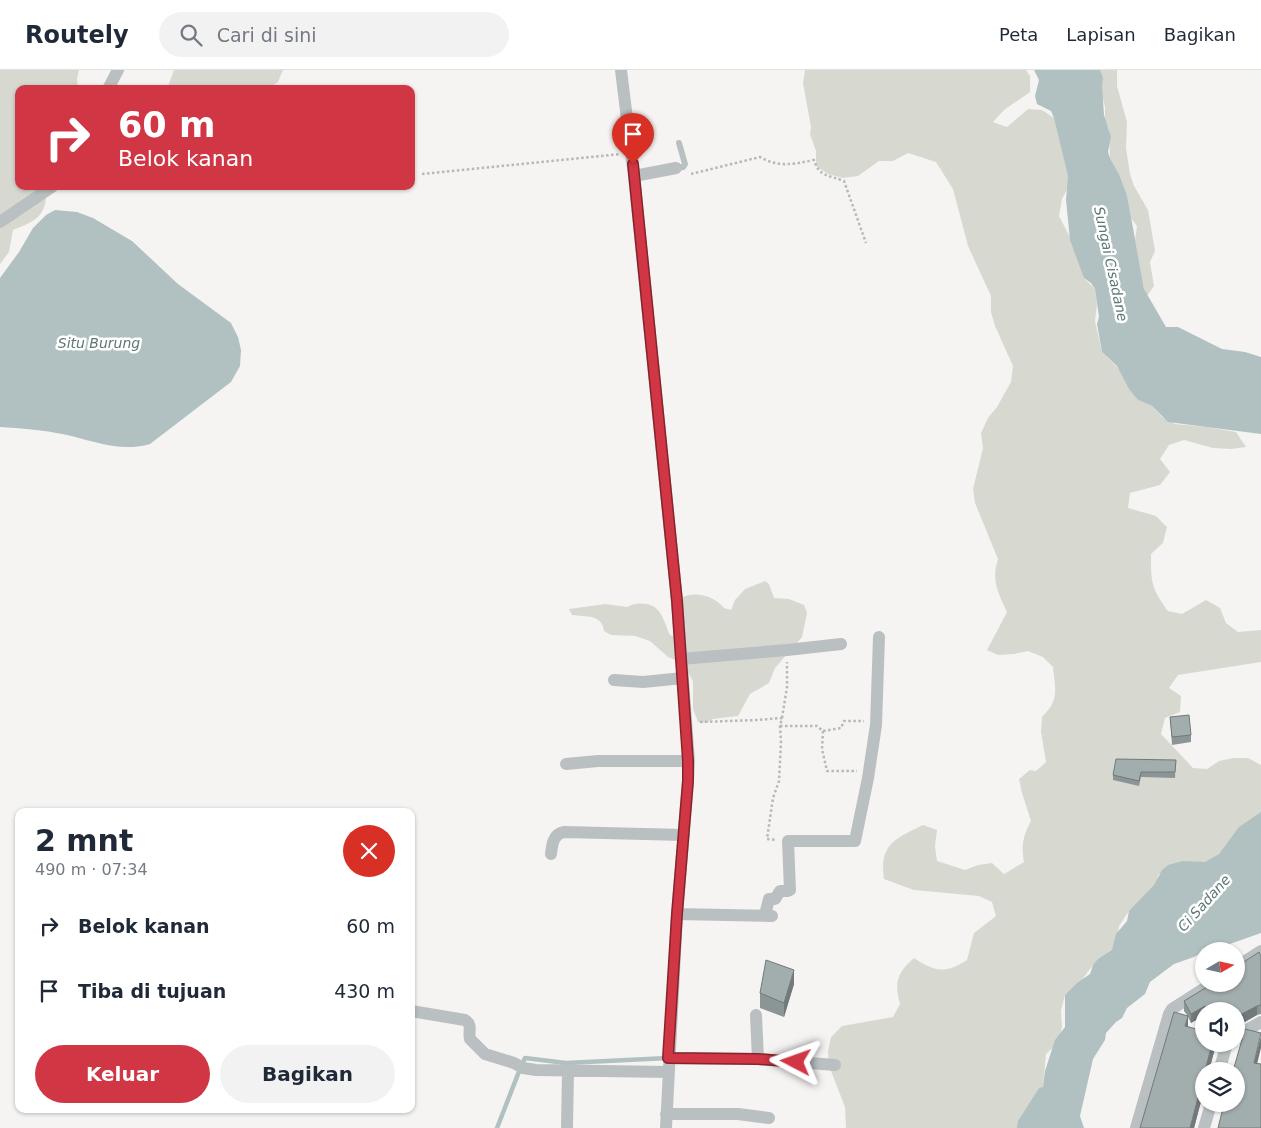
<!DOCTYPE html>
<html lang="id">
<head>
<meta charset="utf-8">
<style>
  body { margin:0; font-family:"DejaVu Sans",sans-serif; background:#f2f2f3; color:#1f2937; height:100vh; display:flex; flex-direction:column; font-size:19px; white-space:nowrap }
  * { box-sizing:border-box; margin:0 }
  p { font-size:16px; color:#747a83 }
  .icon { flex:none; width:28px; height:28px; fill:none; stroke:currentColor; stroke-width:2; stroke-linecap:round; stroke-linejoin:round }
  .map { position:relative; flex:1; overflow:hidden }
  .drawer { position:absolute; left:15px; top:738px; width:400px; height:305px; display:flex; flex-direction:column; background:#fff; border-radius:10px; box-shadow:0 1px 4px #0004 }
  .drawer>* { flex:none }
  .banner { position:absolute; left:15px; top:15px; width:400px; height:105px; border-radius:10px; box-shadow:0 1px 4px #0004; background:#d13645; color:#fff; overflow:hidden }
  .needle { width:32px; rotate:81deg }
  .buttons { position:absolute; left:1195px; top:872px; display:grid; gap:10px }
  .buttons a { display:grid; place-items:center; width:50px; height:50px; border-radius:50%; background:#fff; box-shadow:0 1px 4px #0004; font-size:25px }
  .pin { position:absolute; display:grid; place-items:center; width:42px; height:42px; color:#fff; margin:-51px -21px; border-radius:50% 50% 50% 0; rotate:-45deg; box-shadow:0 0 5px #0007 }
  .pin .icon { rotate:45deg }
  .me { position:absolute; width:55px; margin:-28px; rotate:274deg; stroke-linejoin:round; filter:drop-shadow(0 0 4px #0008) }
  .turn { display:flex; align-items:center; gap:18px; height:105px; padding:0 20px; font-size:22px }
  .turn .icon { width:65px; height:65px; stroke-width:2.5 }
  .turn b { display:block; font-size:35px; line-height:42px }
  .round { display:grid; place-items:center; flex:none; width:52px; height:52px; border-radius:26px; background:#f2f2f3 }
  .head { display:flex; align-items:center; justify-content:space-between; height:85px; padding:0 20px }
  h1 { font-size:30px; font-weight:700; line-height:38px }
  .action { display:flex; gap:10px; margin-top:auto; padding:10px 20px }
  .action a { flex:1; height:58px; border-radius:30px; background:#d13645; color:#fff; font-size:20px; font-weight:700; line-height:58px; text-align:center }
  .action a+a { background:#f2f2f3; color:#1f2937 }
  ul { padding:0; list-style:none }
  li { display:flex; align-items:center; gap:15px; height:65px; padding:0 20px }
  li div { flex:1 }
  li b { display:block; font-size:19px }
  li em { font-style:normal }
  header { display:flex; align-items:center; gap:30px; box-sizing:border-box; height:70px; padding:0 25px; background:#fff; border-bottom:1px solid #e0e1e3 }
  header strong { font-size:24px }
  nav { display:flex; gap:28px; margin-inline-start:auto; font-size:18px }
  .search { width:350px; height:45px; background:#f2f2f3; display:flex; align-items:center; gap:12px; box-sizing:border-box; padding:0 18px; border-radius:28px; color:#747a83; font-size:19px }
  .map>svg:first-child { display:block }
</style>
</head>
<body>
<header>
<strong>Routely</strong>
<div class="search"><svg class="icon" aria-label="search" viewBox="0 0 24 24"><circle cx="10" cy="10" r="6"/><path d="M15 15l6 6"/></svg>Cari di sini</div>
<nav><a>Peta</a><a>Lapisan</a><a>Bagikan</a></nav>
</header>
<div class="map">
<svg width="1261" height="1058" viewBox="0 0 1261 1058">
  <rect width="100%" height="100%" fill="#f5f4f2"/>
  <path fill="#d7d9d1" d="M0,0H79L77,9L78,19H19V65L15,81L19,88V116H39L46,122C47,147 33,152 13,160L9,182L0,194Z
    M174,0H283L278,12L267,19H167Z
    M805,0H1026L1030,6V22L1004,40L993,52L1007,57L1028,39L1042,40L1054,48L1062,63L1070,114L1062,129L1059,146L1082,190L1084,208L1095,219L1097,234L1095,251L1102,282L1123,303L1138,330L1152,336L1162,347L1175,354L1207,357L1236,362L1246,377L1231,379L1213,378L1184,370L1169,375L1160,389L1170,402L1160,415L1130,423L1128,438L1156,446L1167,457L1163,473L1151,484C1151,512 1151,518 1168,541L1182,544L1206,530L1220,538L1226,553L1238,562L1261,560V592L1178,605L1169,618L1181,626L1180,642L1165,648L1161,664L1193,698L1207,699L1219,691L1233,688H1248L1261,695V744L1219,784L1205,793L1173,796L1158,805L1155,822L1129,841L1119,856L1117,873L1108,887L1093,895L1078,915L1065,925L1061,941L1062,957L1058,973L1046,984L1043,1017L1017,1058H846L845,1037L829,996L828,981L831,967L842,956L893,947L900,934C894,912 897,903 914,888C935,902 945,904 967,890L974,863L996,846L992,832L979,826L914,820L884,809C879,774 895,769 923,755L937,760L935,776L937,791L965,800L978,795L992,793L1004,804L1024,792C1021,776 1023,766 1031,751L1022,723L1019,709L1030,700L1036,701L1046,692L1041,662L1042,647C1060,629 1055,620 1053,597L1043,587L1028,581L1014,584L998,585L987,580L1007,542C998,522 991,511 998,489L975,433L973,419L983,378L981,363L988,348L997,337L1011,312L1013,296L995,256L991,242V226L968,176L953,119L936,92L908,83L893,91H879L858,106L843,108L828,104L816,96V81L810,64L811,57L803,13Z
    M1095,0H1117V16L1127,52L1126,78L1130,104L1134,116L1148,140L1155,181L1150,192L1154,216L1147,226L1144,219L1135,170L1137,156L1131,148L1127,125L1119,104L1110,88L1109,59L1105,52V37Z
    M765,511L769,514L774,528L789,529L804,535L807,543L802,567L775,598L769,613L750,624L738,646L713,649L706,653L698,652L693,639V611L682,593L668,587L650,571L635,566L611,565L604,561C602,544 586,547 572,545L569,539L605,534L627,537C634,533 639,533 647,534C662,537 664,552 670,565L677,568L679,529C694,520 713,525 724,538L731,540L735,530L745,519Z"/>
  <path fill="#b1c1c1" d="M1034,0H1100L1103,8L1102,16L1104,45L1111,67L1108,82L1110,88L1119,104L1127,125L1144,219L1166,257H1178L1222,279L1245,282L1261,287V364L1168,352L1152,336L1138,330L1129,319L1117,296L1102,282L1097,254L1099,247L1095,219L1091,213L1084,208L1070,170L1066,130L1068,106L1054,48L1051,41L1037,34L1035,26L1039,10Z
    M55,140L77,142L93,148L132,171L178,214L231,253L238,267L241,280L240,296L231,312L150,374C120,383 92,370 62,364C42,360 21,358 0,357V208L19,182L33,158L46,145Z
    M1261,742V863L1227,875L1213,876L1194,887L1174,894L1150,912L1145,924L1127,938L1122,948L1116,952L1106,963L1105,970L1093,989L1080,1046L1084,1058H1017L1018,1051L1039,1018L1043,1017L1045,1001L1055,970L1065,957V925L1077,913L1090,904L1093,895L1098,889L1112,880L1116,864L1127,851L1129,841L1154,815L1162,800L1168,795L1183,791L1205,792L1219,784L1239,757Z"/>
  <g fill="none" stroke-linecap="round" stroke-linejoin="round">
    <path stroke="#b1c1c1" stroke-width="4.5" d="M522,995L525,988L566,993L668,988
      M497,1058L520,999"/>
    <path stroke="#b4b9ba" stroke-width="2.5" stroke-dasharray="2.5 2.5" stroke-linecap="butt" d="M422,104L620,84
      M691,104L760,87C779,98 794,94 814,90C819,107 829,105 844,111L866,173
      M782,648L787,617V592
      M700,652L757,650L782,648L780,656L781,672L779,711L773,728L767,769L776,770
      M780,656H817L823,661L841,658L844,651H864
      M823,661L822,679L827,701H857"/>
    <path stroke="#bac0c1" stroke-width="6" d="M676,98L683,97L685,94L679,73"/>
    <path stroke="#bac0c1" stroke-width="12" d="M621,0L634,106L677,531L689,691L688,711L677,844L666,1058
      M108,19L118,0
      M634,106L676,98
      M0,152L53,116
      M681,589L787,580L841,574
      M614,610L643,612L683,608
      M566,694L598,691H689
      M551,784C552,775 553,764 564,762L684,765
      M677,844L772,846
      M765,845L769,829H775L780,821H788L790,820L788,771H855L868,708L876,655L879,567
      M1236,897L1261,881
      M411,941L465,950C473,955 468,962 470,969L485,984L514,993L523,998L536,1000L668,1002
      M756,945L758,989
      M1236,966L1261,952
      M668,988L758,989L835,995
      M1219,1001L1227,974
      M666,1044H738L769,1048
      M567,1058L568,1001
      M1136,1058L1169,944L1172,939L1211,914
      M1204,1058L1211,1034"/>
  </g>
  <path fill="#8b9596" d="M1170,647L1191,665V672L1172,675Z
    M1176,690L1175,708L1141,707L1139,716L1113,710V705Z
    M1261,886V944L1257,945L1236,957V941H1204L1191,953L1188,947V956L1215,974V978L1209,1001H1204V1020L1194,1058L1187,945L1184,941V931Z
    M794,914L784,947L760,938V923Z"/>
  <path fill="#71797a" d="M794,900V914L784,947V933Z
    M1205,936L1204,946L1191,953V944Z
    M1257,936V945L1236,957V947Z
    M1188,946V960L1185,956Z
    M1261,966V978L1254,1006V993Z
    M1212,974H1215V978L1209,1001H1205Z
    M1204,1005V1020L1194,1058H1190Z"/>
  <path fill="#a2adae" stroke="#71797a" d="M1189,645L1191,665L1172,667L1170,647Z
    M1116,689L1176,690L1175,702H1141L1139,711L1113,705Z
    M1259,882L1261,886V935L1257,936L1236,947V941H1208L1205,936L1191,944L1184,931L1212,914H1236V897Z
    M766,890L794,900L784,933L760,923Z
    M1174,942L1188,946L1185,956L1204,961V974H1212L1205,1001H1204V1005L1190,1058H1140Z
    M1245,959L1261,963L1254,993L1261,994V1058H1218L1224,1034H1236V1001H1233Z"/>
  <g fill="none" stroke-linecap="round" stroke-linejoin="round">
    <defs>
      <path id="route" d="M633,94L677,531L688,691V711L677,844L668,988L758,989L796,992"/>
    </defs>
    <use href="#route" stroke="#88232d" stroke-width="12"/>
    <use href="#route" stroke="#d13645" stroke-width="9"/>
  </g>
  <g text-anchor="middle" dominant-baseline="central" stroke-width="5" stroke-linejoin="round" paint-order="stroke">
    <g font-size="14" font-style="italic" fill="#5e7675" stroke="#fff">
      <text transform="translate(1111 194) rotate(78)">Sungai Cisadane</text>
      <text x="99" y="273">Situ Burung</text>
      <text transform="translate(1204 833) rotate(-48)">Ci Sadane</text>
    </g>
  </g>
</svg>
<div class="buttons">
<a><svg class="needle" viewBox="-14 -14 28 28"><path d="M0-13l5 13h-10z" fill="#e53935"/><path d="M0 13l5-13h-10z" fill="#747a83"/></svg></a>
<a><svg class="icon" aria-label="sound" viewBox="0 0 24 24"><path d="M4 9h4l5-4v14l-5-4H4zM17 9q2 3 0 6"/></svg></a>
<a><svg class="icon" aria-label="layers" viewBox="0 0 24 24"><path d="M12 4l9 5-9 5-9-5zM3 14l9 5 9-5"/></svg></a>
</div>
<div class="pin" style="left:633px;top:94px;background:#d93025"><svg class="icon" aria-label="arrive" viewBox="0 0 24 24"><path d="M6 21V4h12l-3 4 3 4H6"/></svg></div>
<svg class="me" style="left:796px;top:992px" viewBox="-20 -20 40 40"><path d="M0-17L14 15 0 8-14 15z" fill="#d13645" stroke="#fff" stroke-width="4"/></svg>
<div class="banner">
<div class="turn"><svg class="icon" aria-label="right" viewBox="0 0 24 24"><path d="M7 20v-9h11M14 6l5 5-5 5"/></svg><div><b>60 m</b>Belok kanan</div></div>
</div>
<section class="drawer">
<div class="head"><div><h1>2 mnt</h1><p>490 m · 07:34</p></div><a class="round" style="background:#d93025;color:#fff"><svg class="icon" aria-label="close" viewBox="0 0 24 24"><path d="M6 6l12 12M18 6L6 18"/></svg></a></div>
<ul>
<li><svg class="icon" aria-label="right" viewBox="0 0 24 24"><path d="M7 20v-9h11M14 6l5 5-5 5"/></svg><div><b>Belok kanan</b></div><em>60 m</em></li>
<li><svg class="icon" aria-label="arrive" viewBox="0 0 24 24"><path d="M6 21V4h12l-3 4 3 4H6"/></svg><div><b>Tiba di tujuan</b></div><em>430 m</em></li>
</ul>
<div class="action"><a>Keluar</a><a>Bagikan</a></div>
</section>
</div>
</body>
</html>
